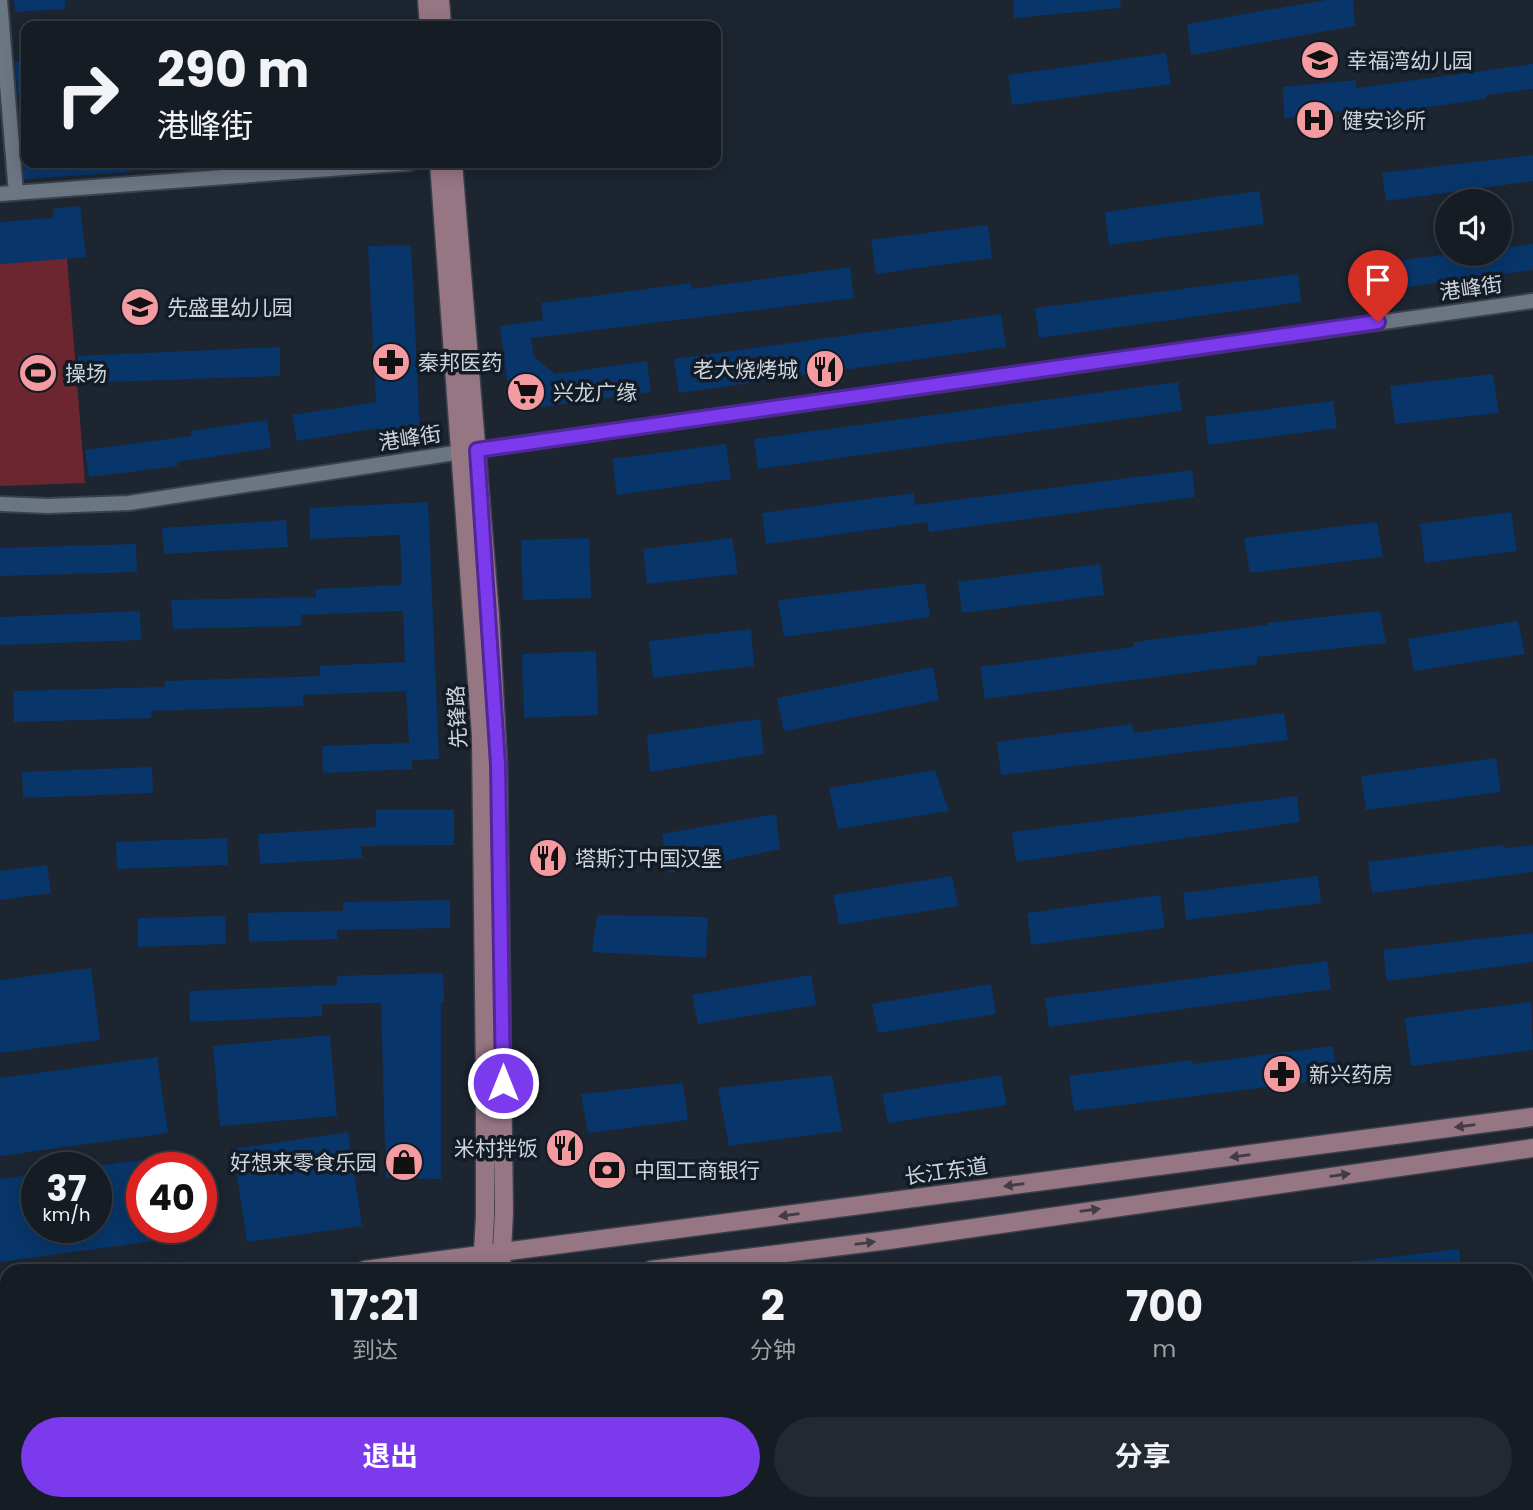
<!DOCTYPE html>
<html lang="zh">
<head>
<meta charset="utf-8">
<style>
  body { margin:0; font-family:Poppins,"Noto Sans SC",sans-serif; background:#222931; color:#f1f3f6; height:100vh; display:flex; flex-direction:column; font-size:26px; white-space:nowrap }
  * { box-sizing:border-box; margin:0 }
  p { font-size:23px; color:#9da1a6 }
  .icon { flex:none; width:38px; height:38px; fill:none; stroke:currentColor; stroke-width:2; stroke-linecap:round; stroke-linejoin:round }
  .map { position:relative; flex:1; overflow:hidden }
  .side { position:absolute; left:0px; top:1264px; width:1533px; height:247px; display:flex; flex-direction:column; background:#151c24; border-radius:21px 21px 0 0; box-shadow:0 4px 18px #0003,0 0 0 2px #343a41 }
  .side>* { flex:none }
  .guide { position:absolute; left:21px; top:21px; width:700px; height:147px; border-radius:14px; box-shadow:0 4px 18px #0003,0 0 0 2px #343a41; background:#151c24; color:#f1f3f6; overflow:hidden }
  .tools { position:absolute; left:1435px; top:189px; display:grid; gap:14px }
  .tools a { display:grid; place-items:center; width:77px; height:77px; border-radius:50%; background:#151c24; box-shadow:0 4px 18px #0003,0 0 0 2px #343a41; font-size:35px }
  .speed { position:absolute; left:21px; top:1152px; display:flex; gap:14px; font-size:35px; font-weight:700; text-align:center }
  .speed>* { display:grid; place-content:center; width:91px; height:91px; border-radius:50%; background:#151c24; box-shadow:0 4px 18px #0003,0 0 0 2px #343a41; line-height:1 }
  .speed small { font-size:18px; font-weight:400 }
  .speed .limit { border:10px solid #d22; background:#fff; color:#111 }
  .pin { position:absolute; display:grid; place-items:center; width:60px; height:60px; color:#fff; margin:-72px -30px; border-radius:50% 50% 50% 0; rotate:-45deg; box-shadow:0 0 7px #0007 }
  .pin .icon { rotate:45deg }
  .me { position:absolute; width:77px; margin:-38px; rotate:0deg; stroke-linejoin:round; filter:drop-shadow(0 0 5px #0008) }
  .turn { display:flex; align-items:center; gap:24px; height:147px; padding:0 21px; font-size:32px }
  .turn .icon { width:91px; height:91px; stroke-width:2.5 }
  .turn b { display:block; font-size:49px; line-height:60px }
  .eta { display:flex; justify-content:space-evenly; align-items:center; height:119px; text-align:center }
  .eta b { font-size:42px; font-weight:700; line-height:49px }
  .button { display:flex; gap:14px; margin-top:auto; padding:14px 21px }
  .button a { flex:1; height:80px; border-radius:42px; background:#7c3aed; color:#fff; font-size:28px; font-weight:700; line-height:80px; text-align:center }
  .button a+a { background:#222931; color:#f1f3f6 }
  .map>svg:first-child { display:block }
</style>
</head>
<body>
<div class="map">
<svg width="1533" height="1510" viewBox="0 0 1533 1510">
  <rect width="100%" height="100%" fill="#1c2530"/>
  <path fill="#6c2630" d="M67,258L85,483L0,486V264Z"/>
  <path fill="#08366a" d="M14,0H65V9L15,12Z
    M1013,0H1120L1121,8L1014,18Z
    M1326,0H1353L1355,26L1191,55L1187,24Z
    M1166,53L1171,84L1012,105L1008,75Z
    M26,61V95H18L15,62Z
    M1533,64V89L1486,95V99L1376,114L1375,107L1284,118L1283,87L1356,80V88Z
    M26,145V163H130V172L24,179L22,146Z
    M1533,155V181L1386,201L1382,173Z
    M1259,191L1264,224L1109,245L1105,212Z
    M80,206L86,257L0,264V222L53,218V209Z
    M988,225L992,258L876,274L871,240Z
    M1533,244V270L1371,292L1368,265L1449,254H1500V248Z
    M411,245L420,433H378V428L297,441L292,415L376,402L368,246Z
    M850,267L854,298L531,338L534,357L555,374L647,361L651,392L541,407L507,380L500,326L543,320L541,303L691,283V289Z
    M1298,274L1301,302L1039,338L1035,308Z
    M1001,314L1006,347L679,393L674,359Z
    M280,347V376L78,383V356Z
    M1493,374L1499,413L1395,424L1390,386Z
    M1178,382L1182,411L758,469L754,439Z
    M1333,401L1337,428L1208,445L1205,417Z
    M267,420L271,448L177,462L178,466L89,477L85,450L191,436V431Z
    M726,444L731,479L617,495L612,459Z
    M1192,470L1195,497L929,532L928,522L766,544L762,513L914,493L915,505Z
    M428,502L439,759L412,760V769L323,773L322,746L409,743L406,691L303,695V706L151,711L152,718L14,722L13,691L165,687V681L320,676V666L405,662L403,611L301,615V626L173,629L171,600L316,597V589L402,585L400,535L310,539L309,508Z
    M1511,512L1517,551L1425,563L1420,524Z
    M286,520L288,547L164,554L162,528Z
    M1377,522L1383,557L1250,573L1244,538Z
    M589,538L591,598L523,600L521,540Z
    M732,538L738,574L647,584L643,549Z
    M136,544L137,572L0,576V548Z
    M1100,564L1104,595L962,613L958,582Z
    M925,583L930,617L784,637L778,600Z
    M140,611L141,640L0,645V617Z
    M1380,611L1386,643L1257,657V664L985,699L980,667L1134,647V642L1268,625L1267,623Z
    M1518,621L1525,654L1414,671L1408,639Z
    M751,629L754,666L653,678L649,641Z
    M596,651L598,715L524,718L522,654Z
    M933,667L939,700L784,731L777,698Z
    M1284,713L1288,740L1001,775L997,742L1132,724L1134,733Z
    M760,719L764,754L650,772L647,735Z
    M1496,758L1501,792L1366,810L1361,776Z
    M152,767L153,793L23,798L22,772Z
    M935,770L949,811L838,829L829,788Z
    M1297,796L1300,822L1016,862L1012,832Z
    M376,810H454V845L361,846L362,858L260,864L258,834L376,827Z
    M776,814L780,849L669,873L662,834Z
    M227,838L228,865L117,869L116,842Z
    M1503,845L1504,848L1533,845V872L1372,893L1368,862Z
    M47,865L51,893L0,900V871Z
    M952,876L958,906L839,925L833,895Z
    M1318,876L1321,903L1186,920L1183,893Z
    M1160,895L1165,928L1031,945L1027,913Z
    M450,900V928L337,930V939L249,942L248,913L343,911V902Z
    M597,915L708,917L706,958L592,952Z
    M225,916L226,944L138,947V918Z
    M1533,933V962L1387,981L1383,950Z
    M1327,961L1331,989L1049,1027L1045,998Z
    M91,968L100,1040L0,1053V980Z
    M443,973L444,1002H441V1179L386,1178L381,1003L322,1004V1016L190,1022L189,991L337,985V976Z
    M811,975L816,1005L698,1024L692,995Z
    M991,984L996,1014L878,1033L872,1004Z
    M1531,1002L1533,1050L1411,1066L1405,1018Z
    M330,1035L337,1116L220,1126L213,1046Z
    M1333,1046L1337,1078L1074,1111L1069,1076L1192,1060L1193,1064Z
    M157,1057L168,1133L0,1156V1078Z
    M832,1075L842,1131L729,1146L718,1088Z
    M1001,1075L1007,1105L888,1123L882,1094Z
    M683,1083L688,1120L588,1133L581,1094Z
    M348,1132L362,1226L247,1242L233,1149Z
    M142,1160V1227H180L182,1237L0,1262V1179L37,1174V1227H96V1166Z
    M1459,1249L1462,1270H1341L1340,1263Z"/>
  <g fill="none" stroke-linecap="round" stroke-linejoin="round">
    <defs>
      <path id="street" d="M0,0L16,193
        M0,194L410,163
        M0,504L48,506L129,503L461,452L1533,301"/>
      <path id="secondary" d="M427,0L429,26
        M440,0L442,26
        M439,163L481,736L485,1076V1216L482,1270
        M453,163L490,616L498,764L504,1212L501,1270
        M365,1270L1533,1117
        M651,1270L889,1240L1533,1148
        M0,1322L7,1321
        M0,1357L7,1356
        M494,1503V1510
        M512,1503V1510"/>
    </defs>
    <use href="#street" stroke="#3b414b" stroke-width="18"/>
    <use href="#secondary" stroke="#3b414b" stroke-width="21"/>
    <use href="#street" stroke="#6b7683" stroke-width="14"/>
    <use href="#secondary" stroke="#977684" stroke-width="18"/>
  </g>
  <defs><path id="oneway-solid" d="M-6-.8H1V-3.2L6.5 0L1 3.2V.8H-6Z" transform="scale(1.75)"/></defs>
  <g fill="#413c47">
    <use href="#oneway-solid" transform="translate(1465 1126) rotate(172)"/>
    <use href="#oneway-solid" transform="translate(1240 1156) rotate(172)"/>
    <use href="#oneway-solid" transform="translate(1340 1175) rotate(-8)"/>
    <use href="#oneway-solid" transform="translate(1014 1185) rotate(172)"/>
    <use href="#oneway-solid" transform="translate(1090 1210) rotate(-8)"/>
    <use href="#oneway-solid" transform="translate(789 1215) rotate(172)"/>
    <use href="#oneway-solid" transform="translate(865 1243) rotate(-7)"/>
  </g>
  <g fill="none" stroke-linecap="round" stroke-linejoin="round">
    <defs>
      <path id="route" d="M503,1083L498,764L477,450L1378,322"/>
    </defs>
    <use href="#route" stroke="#51269a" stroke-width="18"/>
    <use href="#route" stroke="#7c3aed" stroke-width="12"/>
  </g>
  <defs>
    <symbol id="school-disc" viewBox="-11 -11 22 22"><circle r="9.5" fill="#f49aa1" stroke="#131c26"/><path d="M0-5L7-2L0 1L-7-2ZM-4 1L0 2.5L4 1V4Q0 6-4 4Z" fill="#111"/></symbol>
    <symbol id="hospital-disc" viewBox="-11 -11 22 22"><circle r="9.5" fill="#f49aa1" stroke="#131c26"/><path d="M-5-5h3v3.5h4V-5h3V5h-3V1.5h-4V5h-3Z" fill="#111"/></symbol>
    <symbol id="pharmacy-disc" viewBox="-11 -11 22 22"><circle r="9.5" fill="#f49aa1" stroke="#131c26"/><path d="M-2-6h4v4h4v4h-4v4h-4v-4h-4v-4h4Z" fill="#111"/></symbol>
    <symbol id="restaurant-disc" viewBox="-11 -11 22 22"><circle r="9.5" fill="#f49aa1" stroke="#131c26"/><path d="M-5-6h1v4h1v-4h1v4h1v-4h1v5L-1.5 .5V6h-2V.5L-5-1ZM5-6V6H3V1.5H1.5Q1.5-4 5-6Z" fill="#111"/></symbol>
    <symbol id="stadium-disc" viewBox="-11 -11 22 22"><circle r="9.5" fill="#f49aa1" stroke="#131c26"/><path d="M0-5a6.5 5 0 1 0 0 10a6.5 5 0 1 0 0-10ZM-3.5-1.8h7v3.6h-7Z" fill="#111"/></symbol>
    <symbol id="supermarket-disc" viewBox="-11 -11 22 22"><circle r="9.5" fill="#f49aa1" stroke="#131c26"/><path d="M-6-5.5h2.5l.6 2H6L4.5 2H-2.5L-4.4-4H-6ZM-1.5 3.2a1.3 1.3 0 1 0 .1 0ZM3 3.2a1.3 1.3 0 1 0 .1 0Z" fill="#111"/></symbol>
    <symbol id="shop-disc" viewBox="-11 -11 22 22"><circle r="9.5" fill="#f49aa1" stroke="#131c26"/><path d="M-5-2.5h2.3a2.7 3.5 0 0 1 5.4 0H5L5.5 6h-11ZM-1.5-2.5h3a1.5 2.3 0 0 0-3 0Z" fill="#111"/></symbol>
    <symbol id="bank-disc" viewBox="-11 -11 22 22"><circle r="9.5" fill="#f49aa1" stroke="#131c26"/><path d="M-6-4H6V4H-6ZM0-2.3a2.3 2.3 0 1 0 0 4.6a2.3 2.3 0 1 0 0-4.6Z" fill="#111"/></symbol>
  </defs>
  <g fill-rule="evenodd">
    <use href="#school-disc" x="1298" y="38" width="44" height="44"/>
    <use href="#hospital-disc" x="1293" y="98" width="44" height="44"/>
    <use href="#school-disc" x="118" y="285" width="44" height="44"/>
    <use href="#pharmacy-disc" x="369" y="340" width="44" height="44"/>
    <use href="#restaurant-disc" x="803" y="347" width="44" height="44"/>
    <use href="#stadium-disc" x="16" y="351" width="44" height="44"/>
    <use href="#supermarket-disc" x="504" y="370" width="44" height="44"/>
    <use href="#restaurant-disc" x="526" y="836" width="44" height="44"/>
    <use href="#pharmacy-disc" x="1260" y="1052" width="44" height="44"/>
    <use href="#restaurant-disc" x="543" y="1126" width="44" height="44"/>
    <use href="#shop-disc" x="382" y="1140" width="44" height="44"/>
    <use href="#bank-disc" x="585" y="1148" width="44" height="44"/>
  </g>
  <g text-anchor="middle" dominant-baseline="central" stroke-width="7" stroke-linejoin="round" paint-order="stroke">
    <g font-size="21" fill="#ced4dc" stroke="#131c26" text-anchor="start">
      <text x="1347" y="60">幸福湾幼儿园</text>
      <text x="1342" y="120">健安诊所</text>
      <text x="167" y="307">先盛里幼儿园</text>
      <text x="418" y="362">秦邦医药</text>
      <text x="798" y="369" text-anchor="end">老大烧烤城</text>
      <text x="65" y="373">操场</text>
      <text x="553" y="392">兴龙广缘</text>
      <text x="575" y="858">塔斯汀中国汉堡</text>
      <text x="1309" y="1074">新兴药房</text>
      <text x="538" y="1148" text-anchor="end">米村拌饭</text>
      <text x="377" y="1162" text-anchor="end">好想来零食乐园</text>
      <text x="634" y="1170">中国工商银行</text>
    </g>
    <g font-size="21" fill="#ced4dc" stroke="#131c26">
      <text transform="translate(1471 288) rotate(-8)">港峰街</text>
      <text transform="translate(410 438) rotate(-9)">港峰街</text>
      <text transform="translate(457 717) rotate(-93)">先锋路</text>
      <text transform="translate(946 1171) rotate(-8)">长江东道</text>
    </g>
  </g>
</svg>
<div class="tools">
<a><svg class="icon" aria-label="sound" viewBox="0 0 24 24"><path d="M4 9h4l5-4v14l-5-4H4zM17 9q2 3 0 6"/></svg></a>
</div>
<div class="speed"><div>37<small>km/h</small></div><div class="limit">40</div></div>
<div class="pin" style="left:1378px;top:322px;background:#d93025"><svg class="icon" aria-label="arrive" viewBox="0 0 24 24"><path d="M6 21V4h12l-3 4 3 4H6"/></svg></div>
<svg class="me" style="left:503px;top:1083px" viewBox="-20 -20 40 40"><circle r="17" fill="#7c3aed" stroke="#fff" stroke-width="3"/><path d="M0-11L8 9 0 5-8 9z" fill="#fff"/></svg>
<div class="guide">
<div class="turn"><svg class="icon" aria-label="right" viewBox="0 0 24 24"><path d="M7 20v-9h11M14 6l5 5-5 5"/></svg><div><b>290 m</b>港峰街</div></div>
</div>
<section class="side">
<div class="eta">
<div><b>17:21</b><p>到达</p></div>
<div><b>2</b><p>分钟</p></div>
<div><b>700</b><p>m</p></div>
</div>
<div class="button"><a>退出</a><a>分享</a></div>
</section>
</div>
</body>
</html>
